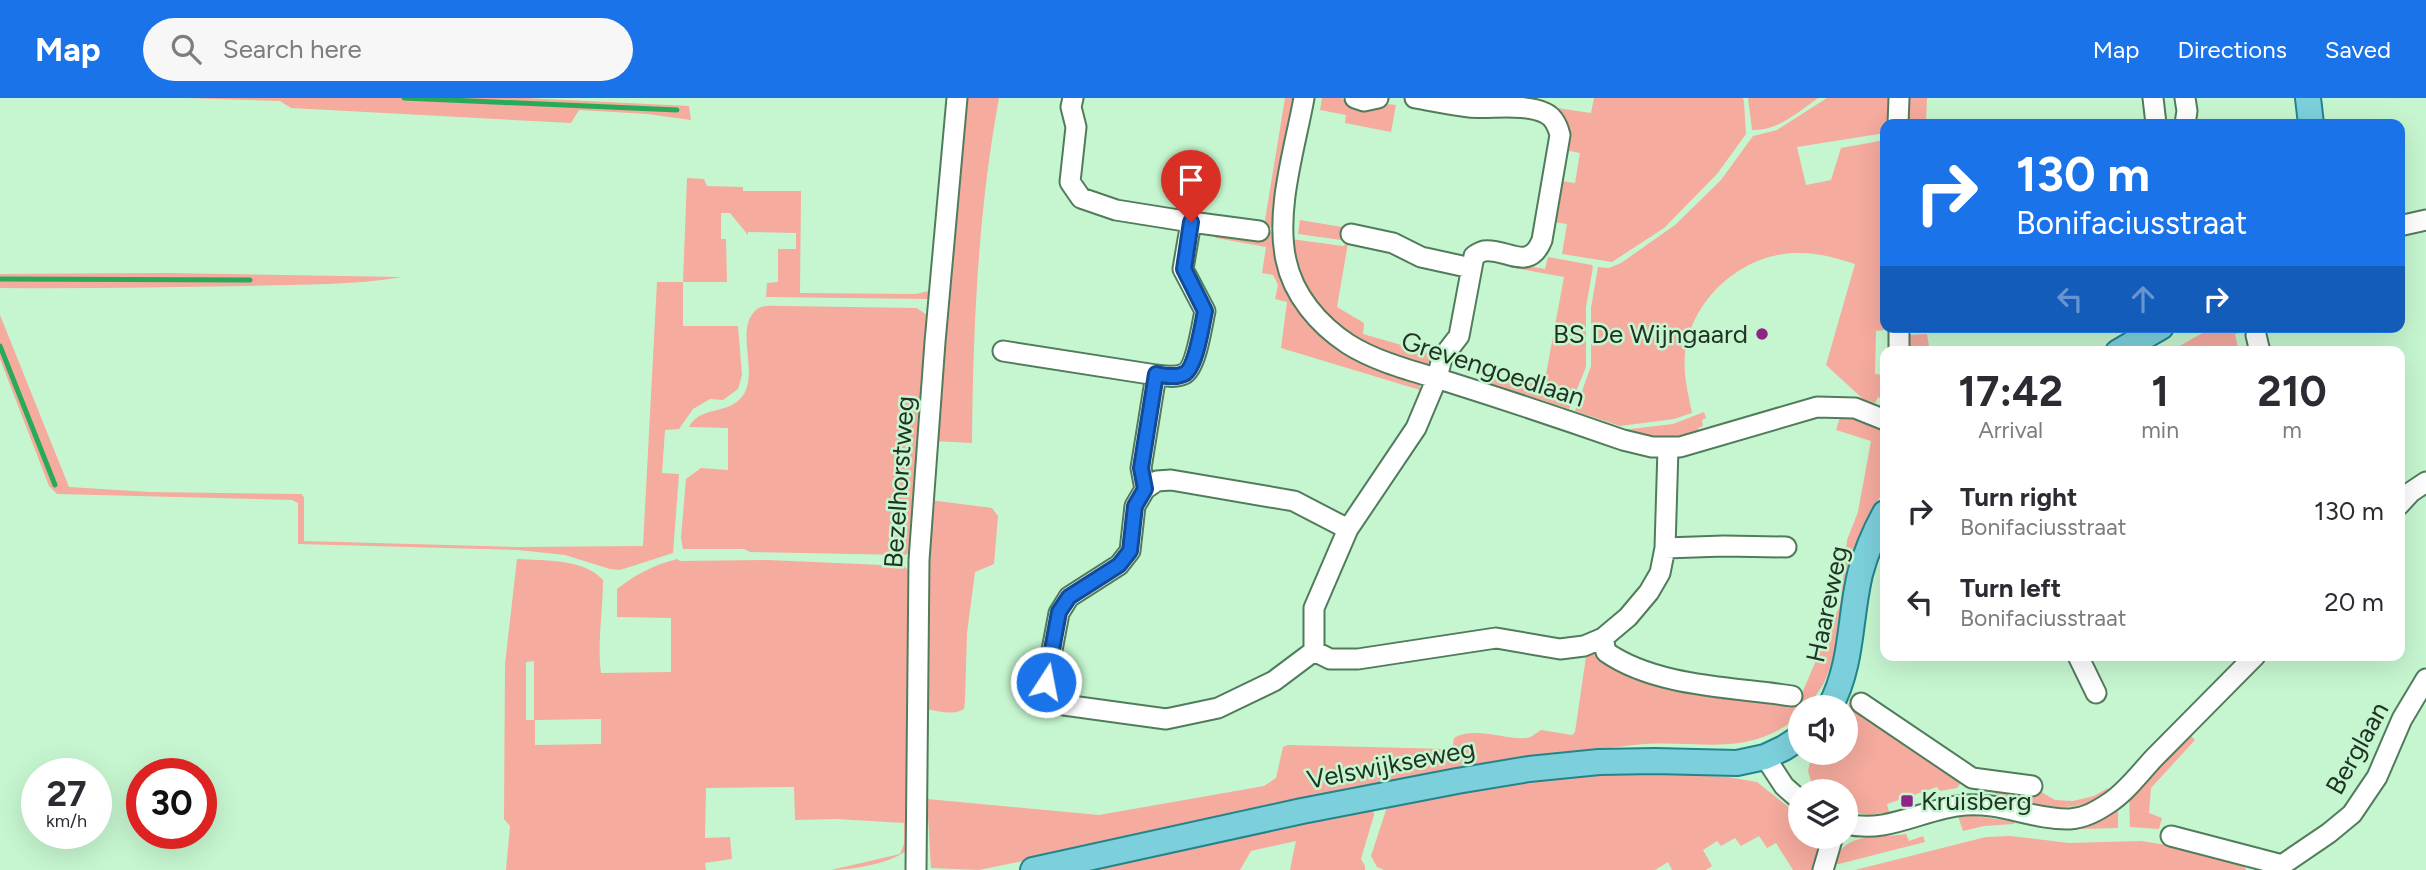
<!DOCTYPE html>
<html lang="en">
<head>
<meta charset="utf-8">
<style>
  body { margin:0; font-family:Figtree,sans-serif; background:#f7f7f7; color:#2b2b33; height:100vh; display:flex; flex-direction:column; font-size:26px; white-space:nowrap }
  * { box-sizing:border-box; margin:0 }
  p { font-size:23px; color:#7c7c81 }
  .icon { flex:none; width:38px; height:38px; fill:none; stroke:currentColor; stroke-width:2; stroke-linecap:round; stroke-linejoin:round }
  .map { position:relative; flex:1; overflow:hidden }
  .drawer { position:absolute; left:1880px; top:248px; width:525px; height:315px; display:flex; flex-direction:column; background:#fff; border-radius:14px; box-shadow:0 7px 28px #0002 }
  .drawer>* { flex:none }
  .hud { position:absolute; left:1880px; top:21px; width:525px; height:214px; border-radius:14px; box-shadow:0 7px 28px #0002; background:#1a73e8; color:#fff; overflow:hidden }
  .tools { position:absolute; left:1788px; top:597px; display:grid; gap:14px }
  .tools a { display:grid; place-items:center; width:70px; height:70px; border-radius:50%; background:#fff; box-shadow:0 7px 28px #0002; font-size:35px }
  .speed { position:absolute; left:21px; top:660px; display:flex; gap:14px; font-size:35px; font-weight:700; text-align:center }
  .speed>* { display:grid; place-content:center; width:91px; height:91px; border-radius:50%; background:#fff; box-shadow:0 7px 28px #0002; line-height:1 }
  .speed small { font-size:18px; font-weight:400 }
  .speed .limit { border:10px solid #d22; background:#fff; color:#111 }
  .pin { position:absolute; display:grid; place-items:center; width:60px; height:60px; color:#fff; margin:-72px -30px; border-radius:50% 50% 50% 0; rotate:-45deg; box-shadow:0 0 7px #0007 }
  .pin .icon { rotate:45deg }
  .me { position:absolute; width:77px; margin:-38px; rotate:11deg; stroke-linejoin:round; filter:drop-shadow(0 0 5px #0008) }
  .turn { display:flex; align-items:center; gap:24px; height:147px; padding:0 21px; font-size:32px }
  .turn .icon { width:91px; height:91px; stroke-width:2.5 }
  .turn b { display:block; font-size:49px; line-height:60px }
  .lanes { display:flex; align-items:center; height:66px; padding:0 21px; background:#0003; justify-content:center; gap:35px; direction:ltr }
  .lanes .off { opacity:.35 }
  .eta { display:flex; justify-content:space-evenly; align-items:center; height:119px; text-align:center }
  .eta b { font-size:42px; font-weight:700; line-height:49px }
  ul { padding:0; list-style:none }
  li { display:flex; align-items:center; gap:21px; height:91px; padding:0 21px }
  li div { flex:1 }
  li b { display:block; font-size:26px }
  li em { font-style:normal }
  header { display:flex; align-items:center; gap:42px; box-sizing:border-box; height:98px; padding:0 35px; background:#1a73e8; color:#fff }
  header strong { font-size:33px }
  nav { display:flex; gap:38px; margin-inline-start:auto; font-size:24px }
  .search { width:490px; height:63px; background:#f7f7f7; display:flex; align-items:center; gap:18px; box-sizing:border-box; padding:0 24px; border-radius:38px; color:#7c7c81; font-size:26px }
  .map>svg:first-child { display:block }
</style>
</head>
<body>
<header>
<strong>Map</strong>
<div class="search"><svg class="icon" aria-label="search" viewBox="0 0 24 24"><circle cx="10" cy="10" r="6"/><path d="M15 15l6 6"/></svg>Search here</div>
<nav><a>Map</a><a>Directions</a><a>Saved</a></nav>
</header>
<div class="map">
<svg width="2426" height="772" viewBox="0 0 2426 772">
  <rect width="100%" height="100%" fill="#c6f6d0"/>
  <path fill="#f5ab9e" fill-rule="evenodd" d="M185,0H524L689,8L691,22L647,16L579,12L571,25L291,10L280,3Z
    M947,0H951L931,198L927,201L766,199L767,185L778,184V151H796V135L748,134V137L730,115H721V141H726L727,184H683V228H738L742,277L738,291L723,302L710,301L693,311L679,331L665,332L662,375L679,376L673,455L620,472L610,471L565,457L518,452L298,446V405L292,402L57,396L49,388L0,261V217L69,389L150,394L301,396L304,399V443L518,449L643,448L657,184H683L687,80L704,81L707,88L743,89V93H801L800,195L916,196L929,193L932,184Z
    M965,0H999C978,114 973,230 972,345L934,343Z
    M1285,0H1296L1275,130L1264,128Z
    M1322,0H1341C1362,19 1374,3 1396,7L1391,34L1345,25L1346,17L1320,12Z
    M1594,0H1743L1744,4L1746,36L1717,76L1664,130L1612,164L1562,156L1567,126L1553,124L1561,83L1575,85L1580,55L1565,52L1557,10L1591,15Z
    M1748,0H1818C1798,14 1778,33 1752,32Z
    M1827,0H1894V26H1885V35L1797,49L1806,87L1831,82L1841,50L1885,42V229H1893V231L1876,233L1875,276L1885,277V302L1878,299L1875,305L1863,301L1826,267L1855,166C1836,160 1816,154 1796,155C1742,156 1691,201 1685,256C1683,276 1688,295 1692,315L1674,321L1620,328L1575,313L1591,268V210L1598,169L1609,170L1621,165L1675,127L1721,82L1753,38L1777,32Z
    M1903,0H1927L1926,26H1903Z
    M1300,122L1348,130L1341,142L1298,136Z
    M1209,133L1275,134L1289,194L1419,284L1422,297L1417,303L1420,292L1281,250L1287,204L1275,201L1278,187L1273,177L1262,175L1266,149L1216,140Z
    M1291,141L1343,148L1348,145L1337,209L1364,225L1363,236L1436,257L1431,267L1425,268C1371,249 1319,233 1298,174C1294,163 1293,152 1291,141Z
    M1548,159L1592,167L1593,169L1586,209V269L1569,311L1480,282L1481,277L1544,287L1564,179L1509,169L1510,165L1545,171Z
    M168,175L402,179C352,188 298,186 247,188C165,189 82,191 0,190V176Z
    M783,208L917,210L931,220L910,454L905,457L750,454L744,451H683L681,440L686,381L701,370L728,372V330L689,329C700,308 724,317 740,301C762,279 733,232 756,212C763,206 775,208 783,208Z
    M2213,229L2258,231L2235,236L2239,254H2169Z
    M1927,236L1930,254H1903L1908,237Z
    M1704,314L1706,320L1702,322L1703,328L1698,330L1699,334L1668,339L1667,341H1654L1622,332L1673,326Z
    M1841,316L1861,320L1885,333V390L1863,430L1854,454L1835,558L1824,585L1808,609H1801V616C1748,663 1697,640 1634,647C1564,654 1495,669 1426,682C1276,710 1128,742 979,772L931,770L927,701L1099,717L1264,688L1276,680L1283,649L1288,647L1448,651L1453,648L1454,640C1475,628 1504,642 1526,640C1531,640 1536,635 1541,632L1572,637L1575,634L1587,552L1591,549L1617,574L1669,588L1794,602L1802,595L1840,507L1847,442L1858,414L1871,343L1836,332Z
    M930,402L992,410L998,418L994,466L975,474L967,535L965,603L964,611C953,618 938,613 926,611L925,531Z
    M517,461C544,463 583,460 603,482C603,514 597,544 601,575L671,574V520L617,519V491C636,476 654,467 677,461L680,463L768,462L904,468L912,476L910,749C897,765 851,772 831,772L900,756L904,746V725L836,721L795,722L794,689L706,690L705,740L730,739L732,761L705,765L706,772H506L510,728L504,721L505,566ZM534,563V622H526V564ZM601,621V646L535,647V622Z
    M1855,594L1861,598V619L1891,638L1899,637L1919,650L1920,657L1950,677L1958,675L1964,680L1957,690L1940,693L1937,689L1887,706L1889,714L1869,717L1846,713V693H1814L1808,673L1812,655L1846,654V611Z
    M2191,638L2195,642L2151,690L2149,715L2162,720L2159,731L2130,729L2129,699Z
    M1652,675L1728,679L1757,684L1801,719V738L1818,739V761L1813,772H1793L1776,745L1767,750L1759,738L1741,748L1735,740L1721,748L1717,743L1703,752L1712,768L1706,772H1672L1668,764L1655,772H1384L1377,769L1371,758L1386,712L1384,705L1546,677Z
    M1997,689L2038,692L2055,702L2073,703L2094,698L2108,690L2109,694C2067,721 2040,705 1995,696Z
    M1373,707L1374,717L1361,761L1365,768V772H1290L1296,743L1251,753L1240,772H1078Z
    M2118,711V730L2080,731L2109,718Z
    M1972,717L2014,724V726L1984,728L1963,733L1958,718Z
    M1906,736L1909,743L1923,738L1925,744L1839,766H1833C1845,732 1877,741 1906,736Z
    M2010,738L2069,745L2141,743L2173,748L2242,764L2246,772H1855L1986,739Z"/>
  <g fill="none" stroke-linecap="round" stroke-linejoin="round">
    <path stroke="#27ab59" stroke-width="5" d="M404,0L677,12
      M0,181L250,182
      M0,248L55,387"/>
    <defs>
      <path id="minor" d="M1073,0L1071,9L1076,29L1070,84L1081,100L1116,112L1191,124
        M1304,0C1295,50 1275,112 1286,162C1293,197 1319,227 1348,246C1378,265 1417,274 1452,285C1509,303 1566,322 1623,342L1652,349H1680L1817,309L1855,310L1885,322
        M1355,0L1364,3L1378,0
        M2153,0L2156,26
        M2185,0L2187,13L2185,26
        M1898,26L1899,0
        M2399,128L2426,122
        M1259,133L1191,124L1183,171L1205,213C1202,227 1196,270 1184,276C1175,280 1165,278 1156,277L1141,370L1145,391L1135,408L1130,453L1119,467L1069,499L1059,515L1046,584L1052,599L1064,607L1166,621L1218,610L1274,583L1314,553V510L1348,431L1416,330L1437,280L1442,260L1459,238L1474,158C1477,156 1480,154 1484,153C1507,150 1529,175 1542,142L1560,37C1558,29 1554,19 1545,15C1525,5 1491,11 1469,9C1451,7 1433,3 1415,0
        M1351,136L1393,145L1421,159L1471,170
        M1899,229V254
        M2256,237L2260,254
        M1003,253L1156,277
        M1145,391L1157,383L1171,382L1294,403L1348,431
        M2399,407L2411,394L2426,384
        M1665,450L1724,448L1786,449
        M1603,540L1606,554C1656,589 1733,589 1792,598
        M1314,553L1330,561H1358L1496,540L1560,551L1584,548L1603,540L1628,519L1649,494L1660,475L1665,450L1668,350
        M2078,558L2096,595
        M1861,605L1972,680L2032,688
        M1765,659L1784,688L1801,703
        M1846,726C1889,736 1924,710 1965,707C2000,704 2034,722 2070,721C2085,720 2097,713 2109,705C2126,694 2140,675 2154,660C2188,626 2221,592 2255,558
        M2171,738L2282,767L2329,735L2352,716L2377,679L2402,621L2426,581
        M916,772L919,462L935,244L957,0
        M1823,772L1833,738"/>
      <path id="major" d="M2308,0L2311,26
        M2118,254L2161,229
        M1830,609C1853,565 1849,523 1860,476C1866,454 1874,435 1885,415
        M1033,772L1302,713L1457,683L1529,671L1599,664L1655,663L1737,665L1765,659L1784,650L1801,639"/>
    </defs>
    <use href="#minor" stroke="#517c5b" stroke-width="23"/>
    <use href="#major" stroke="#23848c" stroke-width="28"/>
    <use href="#minor" stroke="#fff" stroke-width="19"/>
    <use href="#major" stroke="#7cd0dc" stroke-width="24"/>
  </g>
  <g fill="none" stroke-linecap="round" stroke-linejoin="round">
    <defs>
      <path id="route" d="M1046,584L1059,514L1069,499L1119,467L1130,453L1135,408L1145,391L1141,370L1156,276C1165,278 1175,280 1184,276C1196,270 1202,227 1205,213L1184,171L1191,124"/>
    </defs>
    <use href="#route" stroke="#114b97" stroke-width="18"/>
    <use href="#route" stroke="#1a73e8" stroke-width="12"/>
  </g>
  <g fill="#8f2487" stroke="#c6f6d0" stroke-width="2.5">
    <circle cx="1762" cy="236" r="7"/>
    <rect x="1900" y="696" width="14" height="14" rx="3.5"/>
  </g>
  <g text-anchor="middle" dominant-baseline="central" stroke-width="5" stroke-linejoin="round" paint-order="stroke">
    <g font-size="26" fill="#1f3223" stroke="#c6f6d0" text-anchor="end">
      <text x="1748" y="236">BS De Wijngaard</text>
      <text x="1921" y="703" text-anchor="start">Kruisberg</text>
    </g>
    <g font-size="26" fill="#1f3223" stroke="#c6f6d0">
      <text transform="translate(1493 271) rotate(18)">Grevengoedlaan</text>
      <text transform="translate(899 384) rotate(-86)">Bezelhorstweg</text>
      <text transform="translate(1827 506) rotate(-78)">Haareweg</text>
      <text transform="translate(2357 650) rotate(-61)">Berglaan</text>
      <text transform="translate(1391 666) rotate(-11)">Velswijkseweg</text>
    </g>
  </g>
</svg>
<div class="tools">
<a><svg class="icon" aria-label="sound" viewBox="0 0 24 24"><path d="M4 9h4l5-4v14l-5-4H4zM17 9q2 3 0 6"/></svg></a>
<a><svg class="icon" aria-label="layers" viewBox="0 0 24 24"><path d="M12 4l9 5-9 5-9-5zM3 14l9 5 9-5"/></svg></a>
</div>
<div class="speed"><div>27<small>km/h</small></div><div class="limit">30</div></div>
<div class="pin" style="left:1191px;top:124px;background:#d93025"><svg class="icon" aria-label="arrive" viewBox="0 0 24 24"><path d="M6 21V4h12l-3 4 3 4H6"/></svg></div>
<svg class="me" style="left:1046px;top:584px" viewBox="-20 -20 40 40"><circle r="17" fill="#1a73e8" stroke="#fff" stroke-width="3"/><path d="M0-11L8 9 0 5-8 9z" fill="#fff"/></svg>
<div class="hud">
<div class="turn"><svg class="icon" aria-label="right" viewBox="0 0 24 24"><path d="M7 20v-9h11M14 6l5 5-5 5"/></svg><div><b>130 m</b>Bonifaciusstraat</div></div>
<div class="lanes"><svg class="icon off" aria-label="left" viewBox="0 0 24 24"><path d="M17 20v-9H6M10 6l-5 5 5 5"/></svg><svg class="icon off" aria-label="ahead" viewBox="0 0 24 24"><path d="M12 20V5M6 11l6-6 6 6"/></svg><svg class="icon" aria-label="right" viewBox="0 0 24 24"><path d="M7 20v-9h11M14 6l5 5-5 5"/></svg></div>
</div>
<section class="drawer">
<div class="eta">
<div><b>17:42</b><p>Arrival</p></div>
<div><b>1</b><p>min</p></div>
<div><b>210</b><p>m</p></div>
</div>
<ul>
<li><svg class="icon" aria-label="right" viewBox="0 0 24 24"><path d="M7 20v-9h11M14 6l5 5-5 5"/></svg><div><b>Turn right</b><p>Bonifaciusstraat</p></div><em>130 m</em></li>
<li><svg class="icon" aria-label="left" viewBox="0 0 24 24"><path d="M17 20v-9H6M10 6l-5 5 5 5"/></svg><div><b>Turn left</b><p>Bonifaciusstraat</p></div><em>20 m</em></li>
</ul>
</section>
</div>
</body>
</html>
